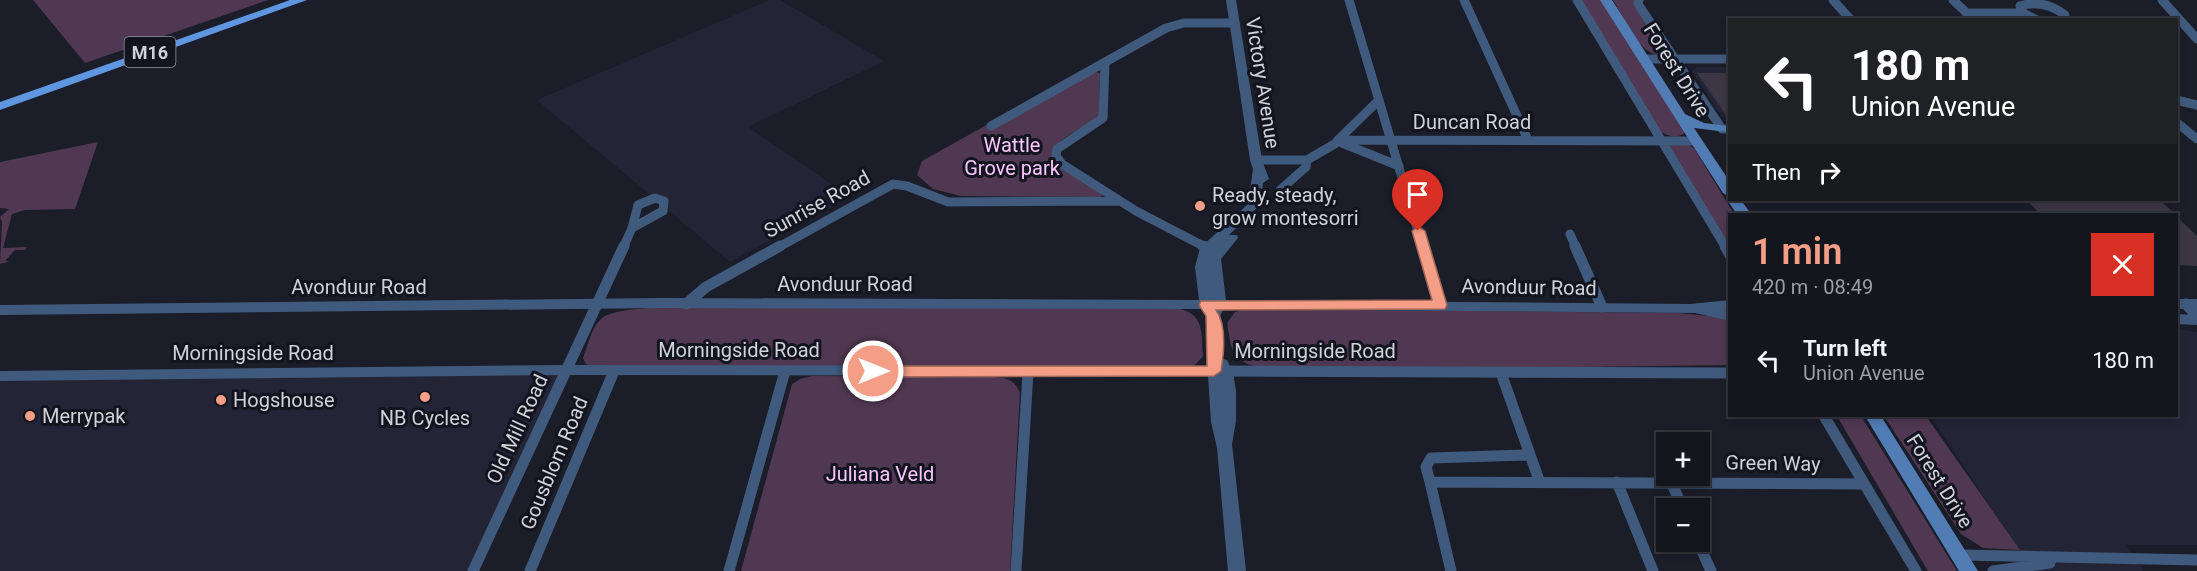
<!DOCTYPE html>
<html lang="en">
<head>
<meta charset="utf-8">
<style>
  body { margin:0; font-family:Roboto,sans-serif; background:#1d1f27; color:#f1f3f6; height:100vh; display:flex; flex-direction:column; font-size:22px; white-space:nowrap }
  * { box-sizing:border-box; margin:0 }
  p { font-size:20px; color:#9d9fa4 }
  .icon { flex:none; width:33px; height:33px; fill:none; stroke:currentColor; stroke-width:2; stroke-linecap:round; stroke-linejoin:round }
  .map { position:relative; flex:1; overflow:hidden }
  .details { position:absolute; left:1728px; top:213px; width:450px; height:204px; display:flex; flex-direction:column; background:#14161e; border-radius:0px; box-shadow:0 3px 9px #0003,0 0 0 2px #33353c }
  .details>* { flex:none }
  .hud { position:absolute; left:1728px; top:18px; width:450px; height:183px; border-radius:0px; box-shadow:0 3px 9px #0003,0 0 0 2px #33353c; background:#202124; color:#fff; overflow:hidden }
  .buttons { position:absolute; left:1656px; top:432px; display:grid; gap:12px }
  .buttons a { display:grid; place-items:center; width:54px; height:54px; border-radius:0px; background:#14161e; box-shadow:0 3px 9px #0003,0 0 0 2px #33353c; font-size:30px }
  .pin { position:absolute; display:grid; place-items:center; width:51px; height:51px; color:#fff; margin:-62px -26px; border-radius:50% 50% 50% 0; rotate:-45deg; box-shadow:0 0 6px #0007 }
  .pin .icon { rotate:45deg }
  .me { position:absolute; width:66px; margin:-33px; rotate:90deg; stroke-linejoin:round; filter:drop-shadow(0 0 4px #0008) }
  .turn { display:flex; align-items:center; gap:21px; height:126px; padding:0 24px; font-size:27px }
  .turn .icon { width:78px; height:78px; stroke-width:2.5 }
  .turn b { display:block; font-size:42px; line-height:51px }
  .then { display:flex; align-items:center; height:57px; padding:0 24px; background:#0003; gap:12px; font-size:22px }
  .round { display:grid; place-items:center; flex:none; width:63px; height:63px; border-radius:0px; background:#1d1f27 }
  .head { display:flex; align-items:center; justify-content:space-between; height:102px; padding:0 24px }
  h1 { font-size:36px; font-weight:600; line-height:45px; color:#f49e87 }
  ul { padding:0; list-style:none }
  li { display:flex; align-items:center; gap:18px; height:90px; padding:0 24px }
  li div { flex:1 }
  li b { display:block; font-size:22px }
  li em { font-style:normal }
  .map>svg:first-child { display:block }
</style>
</head>
<body>
<div class="map">
<svg width="2197" height="571" viewBox="0 0 2197 571">
  <rect width="100%" height="100%" fill="#1b1d28"/>
  <path fill="#232536" d="M770,0H780L884,61L748,127L850,197L730,262L537,100Z
    M1697,67H1729V120L1722,117L1692,71Z
    M2177,329L2197,332V545H2126L2144,571H2032L1931,416H2176Z
    M565,370L473,571H0V376Z"/>
  <path fill="#513852" d="M33,0H268L85,63Z
    M1581,0H1602L1685,133C1677,139 1667,136 1659,131Z
    M1613,0H1635L1666,54C1641,62 1624,17 1613,0Z
    M1097,72L1100,73L1099,116C1085,129 1061,134 1052,152L1103,195L1100,197L961,196L933,189L917,175L922,161L1042,94Z
    M98,142L75,209L25,210L12,214L3,248L27,247L25,250H15L5,261H11L0,264L2,222L0,217L9,209L0,208V162Z
    M1668,144H1687L1694,148L1734,214H1730L1729,246Z
    M713,307L1180,309C1205,315 1201,334 1203,356L1195,365L1186,367L589,366L585,363L583,358C588,346 591,328 601,319C617,304 689,308 713,307Z
    M1245,309L1678,313L1729,318V365L1498,368L1257,367C1229,359 1232,349 1227,323L1235,312Z
    M812,376L995,377C1008,378 1014,380 1020,392L1010,571H741L792,384L800,379Z
    M1837,416H1861L1957,571H1928Z
    M1884,416H1926L2020,550L1983,548L1961,534Z"/>
  <path fill="#3c3744" d="M1697,73H1726L1730,77V121Z
    M2027,200H2160L2175,214H2040Z
    M2176,216L2197,236V266L2176,265Z"/>
  <g fill="none" stroke-linecap="round" stroke-linejoin="round">
    <path stroke="#405a7d" stroke-width="9" d="M1349,0L1423,248
      M1464,0L1528,140
      M1577,0L1726,248
      M1639,0L1638,4L1722,129H1730
      M1833,0L1851,20
      M1953,0L1971,17
      M2162,0L2197,39
      M1966,13H2023L2037,20
      M2023,13L2020,6C2036,1 2052,5 2065,15L2064,20
      M1643,59H1730
      M1105,63L1103,118L1057,149L1056,156L1062,164L1136,211L1207,248
      M1379,100L1337,141L1399,166
      M2176,100L2197,105
      M2176,122L2197,139
      M991,126L1166,28L1184,23H1234
      M1256,160H1307L1338,142L1348,140L1695,141
      M1280,190L1306,167L1307,160
      M655,198L664,201L663,211L632,228L638,205Z
      M1570,234L1576,248
      M623,248L632,228
      M777,248L893,184L907,186L948,202L1119,201"/>
    <path stroke="#405a7d" stroke-width="11" d="M1203,246L1214,251
      M1422,246L1440,305
      M1575,246L1602,307
      M1725,246L1730,255
      M686,304L706,287L780,246
      M2186,304L2197,316
      M1225,371L1730,373
      M1501,373L1539,480
      M1824,416L1916,571
      M1430,482L1426,467L1431,458L1529,455
      M1617,482L1653,571
      M1671,482L1683,508
      M1698,542L1711,571
      M1960,555L2197,560
      M473,571L624,246
      M530,571L614,371
      M729,571L785,371
      M1016,571L1028,372
      M1451,571L1430,482L1864,484
      M1993,571L2050,563"/>
    <path fill="#405a7d" fill-rule="evenodd" d="M1226,0H1236L1262,160L1269,179L1263,183L1260,205L1229,235H1237L1238,238L1221,259L1226,300L1690,304L1730,300V310H1724L1730,311V321L1695,313L1224,309L1220,316L1223,359L1227,360L1233,372L1236,391V421L1232,444L1246,571H1228L1217,448L1211,422L1208,376L565,375L0,381V371L565,365L1208,366L1207,318L1202,309L663,308L0,315V305L663,298L1199,300L1195,267L1200,248L1248,204L1253,169L1250,160Z
      M2176,299H2197V309H2176Z
      M2176,314L2197,315V325L2176,324Z"/>
    <path fill="#517cb4" fill-rule="evenodd" d="M1600,0H1612L1685,114L1704,123L1727,126L1728,129L1727,132L1694,128L1730,182V200H1741L1751,214H1737L1727,200L1729,197L1723,193Z
      M1865,416H1881L1978,571H1959Z"/>
    <path fill="#5e96df" fill-rule="evenodd" d="M290,0H307L0,110V102Z"/>
  </g>
  <path fill="#f49e87" stroke="#9f6758" stroke-width="1.5" d="M1418,226L1425,231L1447,305L1445,309L1216,310C1227,325 1224,353 1221,371L1214,376L873,377L866,371L873,366H1207L1206,316L1199,305L1201,301L1432,300L1412,231Z"/>
  <g fill="#f49e87" stroke="#12141f" stroke-width="2">
    <circle cx="1200" cy="206" r="6"/>
    <circle cx="425" cy="397" r="6"/>
    <circle cx="221" cy="400" r="6"/>
    <circle cx="30" cy="416" r="6"/>
  </g>
  <g text-anchor="middle" dominant-baseline="central" stroke-width="6" stroke-linejoin="round" paint-order="stroke">
    <rect fill="#12141f" stroke="#9798a1" stroke-width="1.5" x="124.5" y="37" width="51" height="30" rx="4.5"/>
    <g font-size="18" font-weight="bold" fill="#d0d1d9">
      <text x="150" y="52">M16</text>
    </g>
    <g font-size="20" fill="#d0d1d9" stroke="#12141f">
      <text transform="translate(1677 70) rotate(58)">Forest Drive</text>
      <text transform="translate(1263 83) rotate(81)">Victory Avenue</text>
      <text x="1472" y="122">Duncan Road</text>
      <text transform="translate(817 204) rotate(-29)">Sunrise Road</text>
      <text x="845" y="284">Avonduur Road</text>
      <text x="359" y="287">Avonduur Road</text>
      <text transform="translate(1529 287) rotate(1)">Avonduur Road</text>
      <text x="739" y="350">Morningside Road</text>
      <text x="1315" y="351">Morningside Road</text>
      <text x="253" y="353">Morningside Road</text>
      <text transform="translate(517 429) rotate(-65)">Old Mill Road</text>
      <text transform="translate(554 463) rotate(-67)">Gousblom Road</text>
      <text transform="translate(1773 463) rotate(1)">Green Way</text>
      <text transform="translate(1940 481) rotate(58)">Forest Drive</text>
    </g>
    <g font-size="20" fill="#fac5fb" stroke="#12141f">
      <text x="1012" y="145">Wattle<tspan x="1012" dy="23">Grove park</tspan></text>
      <text x="880" y="474">Juliana Veld</text>
    </g>
    <g font-size="20" fill="#d0d1d9" stroke="#12141f" text-anchor="start">
      <text x="1212" y="195">Ready, steady,<tspan x="1212" dy="23">grow montesorri</tspan></text>
      <text x="233" y="400">Hogshouse</text>
      <text x="42" y="416">Merrypak</text>
      <text x="425" y="418" text-anchor="middle">NB Cycles</text>
    </g>
  </g>
</svg>
<div class="buttons">
<a>+</a>
<a>−</a>
</div>
<div class="pin" style="left:1418px;top:231px;background:#d93025"><svg class="icon" aria-label="arrive" viewBox="0 0 24 24"><path d="M6 21V4h12l-3 4 3 4H6"/></svg></div>
<svg class="me" style="left:873px;top:371px" viewBox="-20 -20 40 40"><circle r="17" fill="#f49e87" stroke="#fff" stroke-width="3"/><path d="M0-11L8 9 0 5-8 9z" fill="#fff"/></svg>
<div class="hud">
<div class="turn"><svg class="icon" aria-label="left" viewBox="0 0 24 24"><path d="M17 20v-9H6M10 6l-5 5 5 5"/></svg><div><b>180 m</b>Union Avenue</div></div>
<div class="then">Then<svg class="icon" aria-label="right" viewBox="0 0 24 24"><path d="M7 20v-9h11M14 6l5 5-5 5"/></svg></div>
</div>
<section class="details">
<div class="head"><div><h1>1 min</h1><p>420 m · 08:49</p></div><a class="round" style="background:#d93025;color:#fff"><svg class="icon" aria-label="close" viewBox="0 0 24 24"><path d="M6 6l12 12M18 6L6 18"/></svg></a></div>
<ul>
<li><svg class="icon" aria-label="left" viewBox="0 0 24 24"><path d="M17 20v-9H6M10 6l-5 5 5 5"/></svg><div><b>Turn left</b><p>Union Avenue</p></div><em>180 m</em></li>
</ul>
</section>
</div>
</body>
</html>
